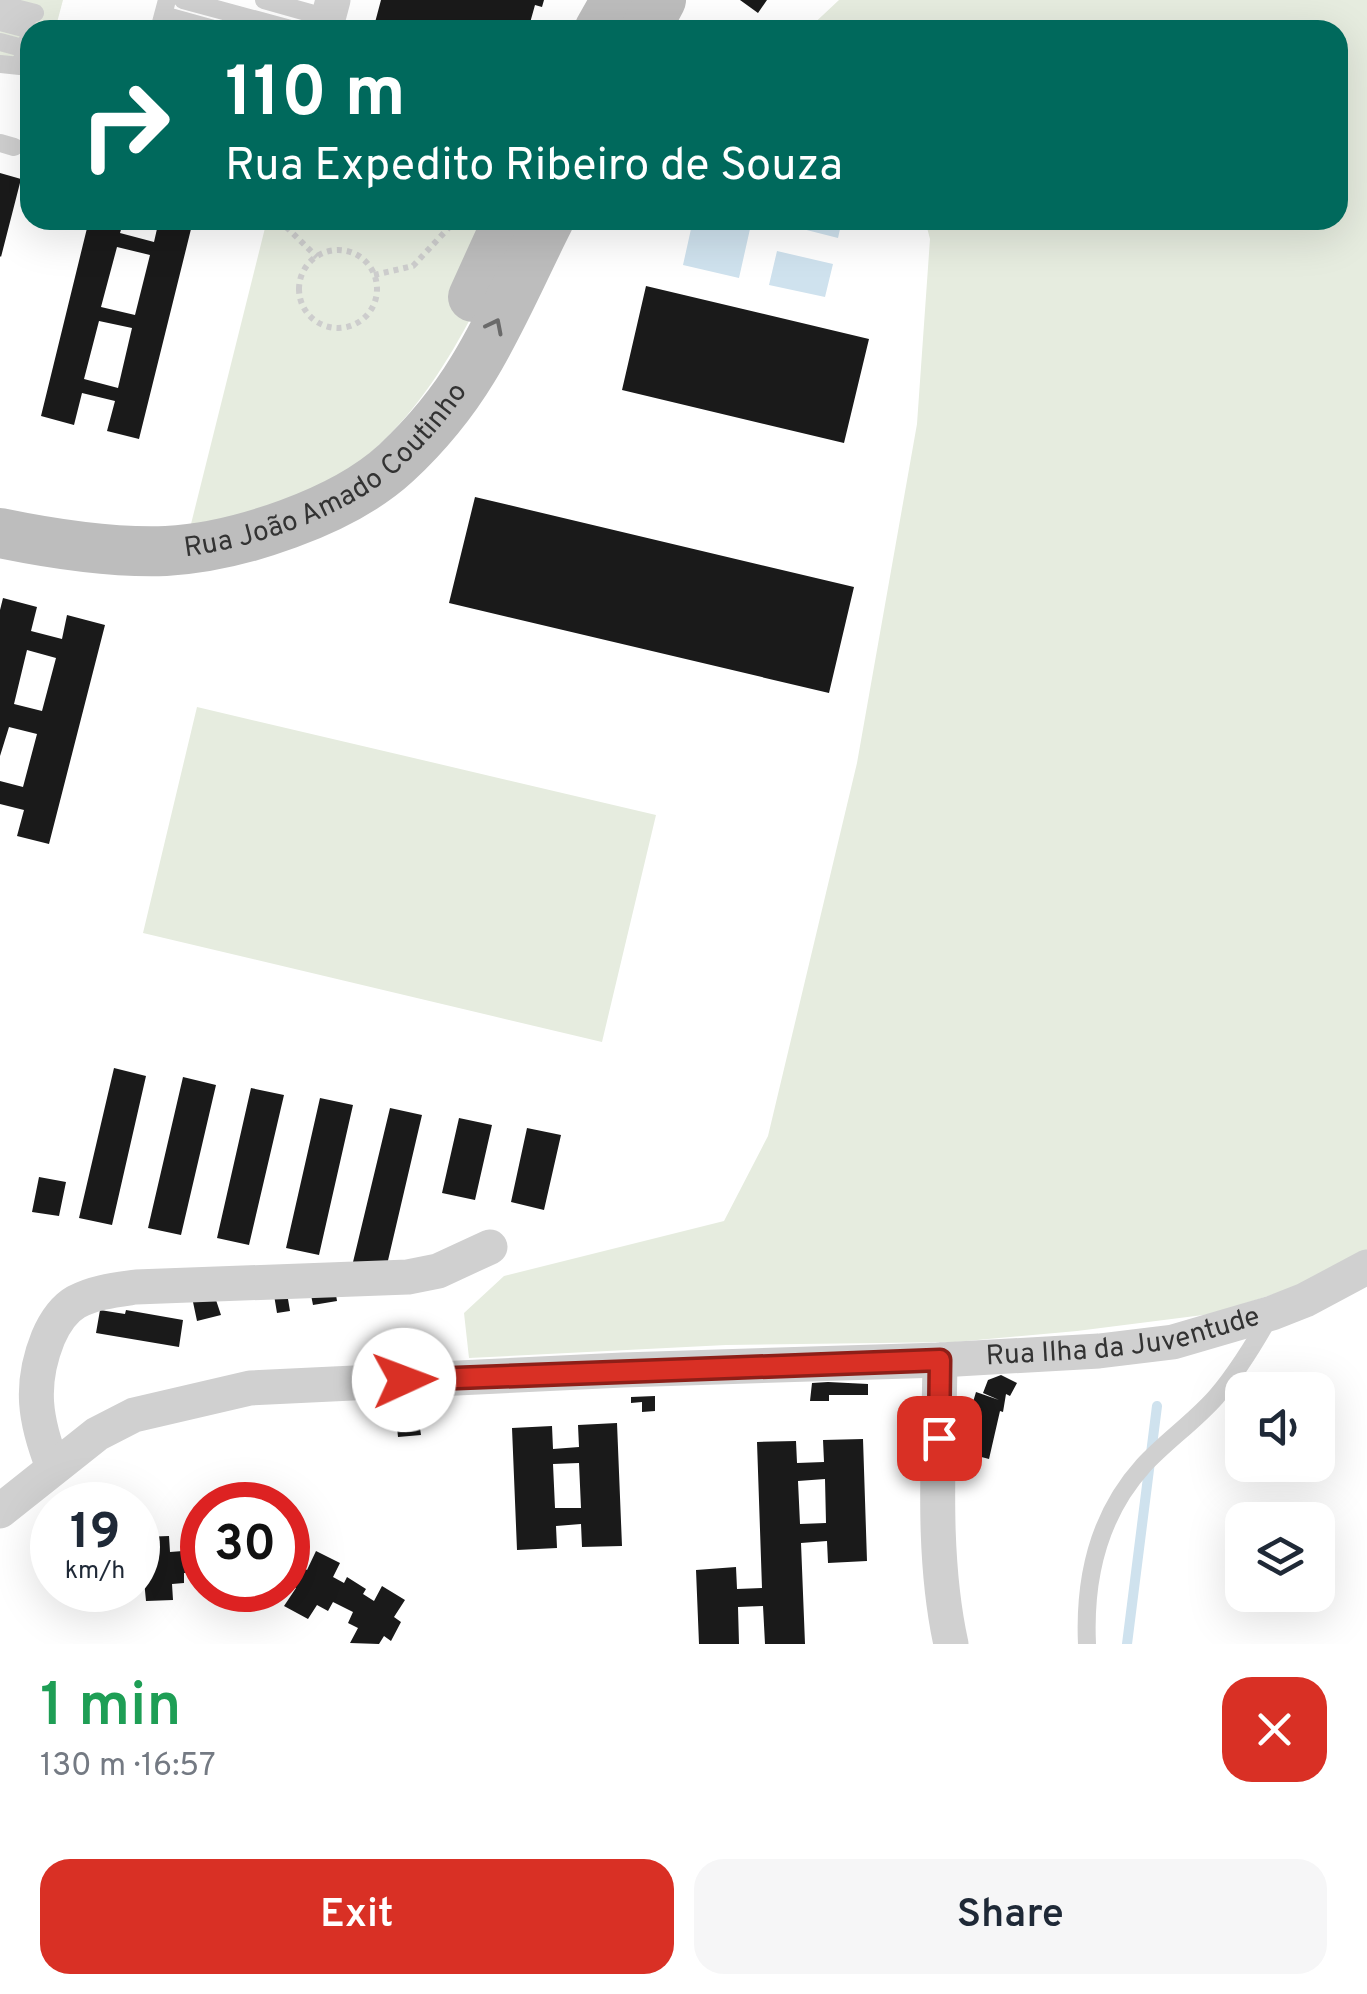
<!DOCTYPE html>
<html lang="en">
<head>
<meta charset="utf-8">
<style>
  body { margin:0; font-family:Overpass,sans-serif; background:#f6f6f7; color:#1f2937; height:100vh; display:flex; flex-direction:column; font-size:38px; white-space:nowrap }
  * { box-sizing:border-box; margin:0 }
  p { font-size:32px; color:#747a83 }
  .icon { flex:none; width:55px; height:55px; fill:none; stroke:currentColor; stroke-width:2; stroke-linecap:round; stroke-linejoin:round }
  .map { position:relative; height:1644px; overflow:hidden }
  .drawer { display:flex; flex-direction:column; background:#fff; flex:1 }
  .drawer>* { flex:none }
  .top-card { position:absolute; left:20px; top:20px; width:1328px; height:210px; border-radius:30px; box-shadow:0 10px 40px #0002; background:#00695c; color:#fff; overflow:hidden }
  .buttons { position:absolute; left:1225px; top:1372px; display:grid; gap:20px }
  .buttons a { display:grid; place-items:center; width:110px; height:110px; border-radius:20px; background:#fff; box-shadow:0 10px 40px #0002; font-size:50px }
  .speed { position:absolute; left:30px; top:1482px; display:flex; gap:20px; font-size:50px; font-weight:700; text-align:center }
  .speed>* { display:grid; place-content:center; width:130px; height:130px; border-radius:50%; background:#fff; box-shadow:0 10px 40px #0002; line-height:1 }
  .speed small { font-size:25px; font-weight:400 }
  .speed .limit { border:15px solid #d22; background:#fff; color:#111 }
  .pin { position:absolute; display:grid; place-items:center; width:85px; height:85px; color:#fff; margin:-42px; border-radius:20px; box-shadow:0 5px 15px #0006 }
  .me { position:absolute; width:110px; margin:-55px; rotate:88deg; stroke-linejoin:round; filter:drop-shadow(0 0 8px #0008) }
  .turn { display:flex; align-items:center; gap:35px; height:210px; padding:0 40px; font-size:45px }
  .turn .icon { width:130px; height:130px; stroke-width:2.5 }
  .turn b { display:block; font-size:70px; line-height:85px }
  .round { display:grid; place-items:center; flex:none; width:105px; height:105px; border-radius:30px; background:#f6f6f7 }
  .headline { display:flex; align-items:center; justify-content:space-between; height:170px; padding:0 40px }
  h1 { font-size:60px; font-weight:600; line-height:75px; color:#1e9e55 }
  .cta { display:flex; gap:20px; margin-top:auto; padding:20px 40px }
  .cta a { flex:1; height:115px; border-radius:30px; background:#d93025; color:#fff; font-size:40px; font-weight:600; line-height:115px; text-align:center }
  .cta a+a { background:#f6f6f7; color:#1f2937 }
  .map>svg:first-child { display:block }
</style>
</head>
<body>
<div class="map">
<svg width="1367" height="1644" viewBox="0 0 1367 1644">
  <rect width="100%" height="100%" fill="#fff"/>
  <path fill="#e6ecdf" d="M0,0H63L55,30H30V76L0,68Z
    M839,0H1367V1250L1309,1283L1211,1314L1077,1331L955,1342L726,1345L469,1358L464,1313L504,1276L724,1221L768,1136L857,763L917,424L930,239L925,220H1338V30H807Z
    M267,220H483L515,230C458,345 412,451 287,505C258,518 221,521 190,528Z
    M197,707L656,815L602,1042L143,933Z"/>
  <path fill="#cfe2ee" d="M693,220H752L739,278L683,265Z
    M780,220H842L838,238L779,223Z
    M777,251L833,264L825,297L769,285Z"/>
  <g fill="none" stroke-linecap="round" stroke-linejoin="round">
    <path stroke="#cfe2ee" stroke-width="10" d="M1127,1644L1157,1406"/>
  </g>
  <path fill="#1a1a1a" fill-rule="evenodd" d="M381,0H544L542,7L535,5L528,30H373Z
    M740,0H767L758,13Z
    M0,173L21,179L1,257L0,256Z
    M89,220H124L120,233L154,242L159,220L193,221L139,439L107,431L115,401L82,393L74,425L41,416ZM117,247L150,255L135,315L101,307ZM99,321L132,328L118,388L84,379Z
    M646,286L869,339L844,443L622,390Z
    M475,497L854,587L829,693L449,603Z
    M3,598L37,607L31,631L62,639L67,615L105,625L49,844L17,836L24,810L0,804V781L23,787L37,734L9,727L0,756V610ZM27,650L56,658L42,711L14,704Z
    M114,1068L146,1076L112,1225L79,1218Z
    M183,1077L216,1085L181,1235L148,1228Z
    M251,1088L284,1095L249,1245L217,1238Z
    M320,1098L353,1105L319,1255L286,1248Z
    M390,1108L422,1115L386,1269L353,1262Z
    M459,1118L492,1125L475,1200L442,1193Z
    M527,1128L561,1135L544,1210L511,1202Z
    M39,1177L66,1182L59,1216L32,1212Z
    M334,1282L337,1301L313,1305L309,1285Z
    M287,1293L290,1311L277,1313L274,1295Z
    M215,1297L221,1315L197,1321L193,1302Z
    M100,1310L125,1314L126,1310L183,1320L179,1347L96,1333Z
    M1001,1375L1017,1383L1010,1396L1006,1394L1003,1412L1000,1411L989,1459L970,1454L975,1424L967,1422L976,1392L999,1400L983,1393L988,1380Z
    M828,1382L868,1384V1395H829V1401H810L812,1383Z
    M655,1396V1411L642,1412V1402L631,1403V1397Z
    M420,1406L424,1421H419L421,1435L398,1437L395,1408Z
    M617,1423L622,1546L582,1547L581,1524L556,1526L557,1548L517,1550L512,1428L552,1426L553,1449L579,1447L578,1425ZM579,1463L581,1508H555L553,1464Z
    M863,1439L867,1561L828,1563L827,1541L801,1543L805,1644H765L763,1606L738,1607L739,1644H699L696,1570L736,1567L737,1589L762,1588L757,1442L796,1441L797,1463L824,1462L823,1440ZM825,1479L826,1523L800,1524L798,1481Z
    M169,1536L170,1552L183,1551V1545L202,1544V1572L184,1573V1583L172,1584L173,1600L146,1601L144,1580H138V1558H144L142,1537Z
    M316,1551L340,1563L333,1577L344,1583L347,1577L366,1589L363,1594L374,1601L382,1586L405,1600L394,1617L401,1622L391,1641L384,1636L379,1644L350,1643L358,1628L348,1623L353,1612L333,1602L328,1611L317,1605L308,1619L284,1606L296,1588L289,1584L299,1565L307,1570Z
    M219,1590H246L247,1596L220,1597Z"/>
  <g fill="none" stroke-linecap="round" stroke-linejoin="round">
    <path stroke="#cdcdcd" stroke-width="6" stroke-dasharray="5 5" stroke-linecap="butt" d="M279,220L317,257
      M299 289a39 39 0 1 1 78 0a39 39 0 1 1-78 0Z
      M374,275L413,266L456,220"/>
    <path stroke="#d0d0d0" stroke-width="18" d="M183,0L294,30
      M264,0L328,18
      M0,4L35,13
      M163,15L217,30
      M0,22L31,30
      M159,30L167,0
      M0,42L26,49
      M0,64L20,66L30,33
      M0,143L14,147
      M1087,1644C1084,1578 1098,1516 1143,1466C1166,1441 1194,1422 1216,1397C1238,1371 1255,1343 1271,1314"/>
    <g stroke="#d0d0d0" stroke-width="35">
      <path d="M325,30L333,0"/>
      <path d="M940,1360C939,1454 931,1553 951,1644"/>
      <path d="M53,1467C35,1421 29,1385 48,1338C54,1324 62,1310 76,1302C95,1292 115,1290 136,1287L408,1277L438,1271L490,1247"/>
      <path id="s1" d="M0,1511L97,1434L134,1415L250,1388L623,1370L940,1360L1099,1351L1173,1342L1272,1313L1305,1300L1367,1267"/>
    </g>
    <g stroke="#bdbdbd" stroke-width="50">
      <path d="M599,30L616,0"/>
      <path d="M645,30L661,0"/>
      <path d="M473,297L508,220"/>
      <path id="s2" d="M0,533C53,544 111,553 166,551C238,547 343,512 396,463C425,436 453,402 473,369C502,322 524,269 549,220"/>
    </g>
  </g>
  <defs><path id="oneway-chevron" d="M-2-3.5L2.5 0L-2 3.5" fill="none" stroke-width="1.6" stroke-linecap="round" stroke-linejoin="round" transform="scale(2.5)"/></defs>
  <use stroke="#6a6a6a" href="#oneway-chevron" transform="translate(495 326) rotate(-63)"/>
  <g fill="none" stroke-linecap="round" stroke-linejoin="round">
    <defs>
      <path id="route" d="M404,1380L940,1360L939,1438"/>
    </defs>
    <use href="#route" stroke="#8d1f18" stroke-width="25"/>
    <use href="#route" stroke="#d93025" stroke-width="18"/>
  </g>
  <g text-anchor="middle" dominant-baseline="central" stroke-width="10" stroke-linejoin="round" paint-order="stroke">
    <g font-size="28" fill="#333" stroke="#fff">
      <text stroke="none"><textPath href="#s2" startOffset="352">Rua João Amado Coutinho</textPath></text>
      <text stroke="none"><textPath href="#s1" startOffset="1160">Rua Ilha da Juventude</textPath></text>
    </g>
  </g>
</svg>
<div class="buttons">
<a><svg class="icon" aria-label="sound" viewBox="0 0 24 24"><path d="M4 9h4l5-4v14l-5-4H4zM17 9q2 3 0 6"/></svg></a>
<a><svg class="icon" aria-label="layers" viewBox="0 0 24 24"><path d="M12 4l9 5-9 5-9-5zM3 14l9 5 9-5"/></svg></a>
</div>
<div class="speed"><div>19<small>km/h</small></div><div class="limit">30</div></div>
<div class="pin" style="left:939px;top:1438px;background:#d93025"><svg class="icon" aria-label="arrive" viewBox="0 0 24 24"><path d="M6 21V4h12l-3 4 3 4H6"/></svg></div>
<svg class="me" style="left:404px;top:1380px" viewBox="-20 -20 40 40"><circle r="19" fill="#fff"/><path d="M0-13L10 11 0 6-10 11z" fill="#d93025"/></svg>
<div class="top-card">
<div class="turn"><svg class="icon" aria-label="right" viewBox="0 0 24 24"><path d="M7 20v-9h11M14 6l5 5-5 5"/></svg><div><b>110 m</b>Rua Expedito Ribeiro de Souza</div></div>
</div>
</div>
<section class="drawer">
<div class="headline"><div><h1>1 min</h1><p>130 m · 16:57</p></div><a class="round" style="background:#d93025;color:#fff"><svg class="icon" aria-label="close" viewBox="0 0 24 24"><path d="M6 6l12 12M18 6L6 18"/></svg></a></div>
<div class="cta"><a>Exit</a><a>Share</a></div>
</section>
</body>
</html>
